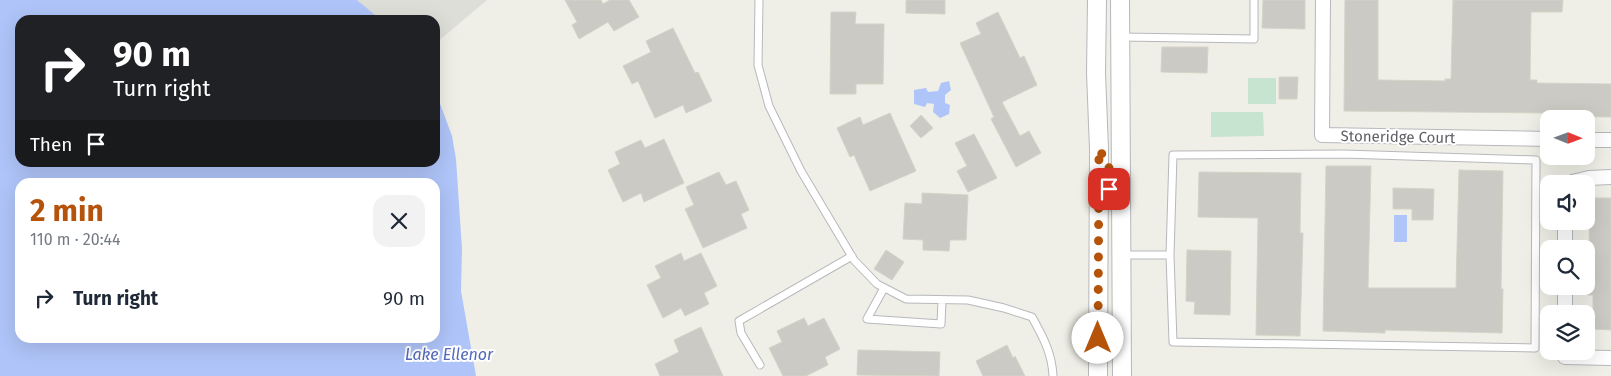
<!DOCTYPE html>
<html lang="en">
<head>
<meta charset="utf-8">
<style>
  body { margin:0; font-family:"Fira Sans",sans-serif; background:#f2f2f3; color:#1f2937; height:100vh; display:flex; flex-direction:column; font-size:19px; white-space:nowrap }
  * { box-sizing:border-box; margin:0 }
  p { font-size:16px; color:#747a83 }
  .icon { flex:none; width:28px; height:28px; fill:none; stroke:currentColor; stroke-width:2; stroke-linecap:round; stroke-linejoin:round }
  .map { position:relative; flex:1; overflow:hidden }
  .drawer { position:absolute; left:15px; top:178px; width:425px; height:165px; display:flex; flex-direction:column; background:#fff; border-radius:15px; box-shadow:0 5px 20px #0002 }
  .drawer>* { flex:none }
  .top-card { position:absolute; left:15px; top:15px; width:425px; height:152px; border-radius:15px; box-shadow:0 5px 20px #0002; background:#202124; color:#fff; overflow:hidden }
  .needle { width:32px; rotate:91deg }
  .tools { position:absolute; left:1540px; top:110px; display:grid; gap:10px }
  .tools a { display:grid; place-items:center; width:55px; height:55px; border-radius:10px; background:#fff; box-shadow:0 5px 20px #0002; font-size:25px }
  .pin { position:absolute; display:grid; place-items:center; width:42px; height:42px; color:#fff; margin:-21px; border-radius:10px; box-shadow:0 2px 8px #0006 }
  .me { position:absolute; width:55px; margin:-28px; rotate:0deg; stroke-linejoin:round; filter:drop-shadow(0 0 4px #0008) }
  .turn { display:flex; align-items:center; gap:18px; height:105px; padding:0 15px; font-size:22px }
  .turn .icon { width:65px; height:65px; stroke-width:2.5 }
  .turn b { display:block; font-size:35px; line-height:42px }
  .then { display:flex; align-items:center; height:48px; padding:0 15px; background:#0003; gap:10px; font-size:19px }
  .round { display:grid; place-items:center; flex:none; width:52px; height:52px; border-radius:15px; background:#f2f2f3 }
  .headline { display:flex; align-items:center; justify-content:space-between; height:85px; padding:0 15px }
  h1 { font-size:30px; font-weight:700; line-height:38px; color:#b45309 }
  ul { padding:0; list-style:none }
  li { display:flex; align-items:center; gap:15px; height:70px; padding:0 15px }
  li div { flex:1 }
  li b { display:block; font-size:19px }
  li em { font-style:normal }
  .map>svg:first-child { display:block }
</style>
</head>
<body>
<div class="map">
<svg width="1611" height="376" viewBox="0 0 1611 376">
  <rect width="100%" height="100%" fill="#efefe7"/>
  <path fill="#deded9" d="M211,0H487L435,44V20H247Z"/>
  <path fill="#c6e4cf" d="M1248,78H1276V104H1248Z
    M1211,112H1263L1264,136L1211,137Z"/>
  <path fill="#afc4f8" fill-rule="evenodd" d="M0,0H357L381,20H20V162H435V90L452,136L456,159L462,249L461,291L476,376H0ZM20,182H435V338H20Z
    M949,81L951,90L945,95V103L950,105L949,114L940,118L933,112L934,104L927,103L925,107L914,104V90L926,88L928,92L938,91L941,83Z
    M1394,215H1407V242H1394Z"/>
  <path fill="#cbcac4" stroke="#d4d3c6" d="M565,0H601L603,4L610,0H629L639,17L614,31L608,22L579,39L572,25L577,22Z
    M906,0H945V14L906,13Z
    M1263,0H1305V29L1262,28Z
    M1345,0H1378V80L1445,81V79H1451L1453,0H1563L1562,12H1531L1530,80H1537V83L1611,84V117L1546,116V113L1344,111Z
    M831,12H856L855,24H884L883,84H856V94H830Z
    M998,12L1020,58L1024,56L1037,85L1002,102L1020,136L1029,131L1041,153L1016,167L991,119L994,117L960,43L981,34L976,23Z
    M673,28L695,73L698,72L712,101L686,113L683,105L655,118L638,81L632,84L623,66L651,52L646,41Z
    M1162,47H1208L1207,73L1161,72Z
    M1279,77H1298L1297,99H1279Z
    M890,113L916,171L870,191L854,155L850,157L837,128L860,117L863,125Z
    M921,115L933,128L921,138L910,126Z
    M974,134L997,178L968,192L957,171L967,166L955,143Z
    M664,139L684,183L644,202L641,193L623,202L608,170L620,164L615,152L641,140L645,148Z
    M1326,166H1371L1368,288H1456L1459,170L1503,171L1501,289H1503L1502,333L1385,330V333L1323,331Z
    M719,172L726,185L736,181L749,210L741,214L747,228L703,248L685,209L694,205L686,187Z
    M1199,172L1301,173L1300,233H1303L1300,336L1256,335L1258,218L1198,217Z
    M1393,188L1434,189L1433,220H1412V209H1393Z
    M922,193L968,195L966,240H950L949,251L923,250V240L903,239L905,203L922,204Z
    M1590,198H1611V330L1593,329V295H1588Z
    M886,250L904,262L892,280L874,269Z
    M1187,250L1231,251L1230,315L1194,314L1195,302L1186,301Z
    M681,253L684,261L701,253L717,286L704,293L709,304L685,316L681,308L663,318L647,285L661,278L655,266Z
    M804,318L808,326L824,318L840,349L825,357L828,365L806,376H783L769,348L782,342L777,331Z
    M701,327L723,376H660L655,364L679,352L674,340Z
    M1007,345L1013,358L1015,356L1025,376H983L976,361Z
    M858,350L940,352L939,376L857,375Z"/>
  <g fill="none" stroke-linecap="round" stroke-linejoin="round">
    <defs>
      <path id="service" d="M759,0L758,65L769,106L801,171L854,260L877,284L906,299L968,300L1004,308L1032,317C1043,337 1052,353 1053,376
        M1121,37L1254,39V0
        M1344,154L1536,160L1535,348L1173,342L1170,255L1173,155Z
        M1123,255H1170
        M884,288L867,319L941,324L942,300
        M760,365L741,333L739,321L852,256"/>
      <path id="minor" d="M1323,0L1322,135L1549,139
        M1586,140H1611
        M1571,184L1572,182L1589,178L1611,177
        M1565,249V221
        M1565,314V286
        M1565,351V357L1611,358"/>
      <path id="tertiary" d="M1097,0L1096,73L1099,149L1098,376
        M1120,0L1122,376"/>
    </defs>
    <use href="#service" stroke="#b7b8bc" stroke-width="9"/>
    <use href="#minor" stroke="#b7b8bc" stroke-width="16"/>
    <use href="#tertiary" stroke="#b7b8bc" stroke-width="20"/>
    <use href="#service" stroke="#fff" stroke-width="7"/>
    <use href="#minor" stroke="#fff" stroke-width="14"/>
    <use href="#tertiary" stroke="#fff" stroke-width="18"/>
  </g>
  <g fill="none" stroke-linecap="round" stroke-linejoin="round">
    <path stroke="#b45309" stroke-width="9" stroke-dasharray="0 16.2" d="M1098,338L1099,149L1109,166V189"/>
  </g>
  <g text-anchor="middle" dominant-baseline="central" stroke-width="4" stroke-linejoin="round" paint-order="stroke">
    <g font-size="15" fill="#5f6066" stroke="#fff">
      <text transform="translate(1398 137) rotate(1)">Stoneridge Court</text>
    </g>
    <g font-size="16" font-style="italic" fill="#5369ba" stroke="#fff">
      <text x="449" y="354">Lake Ellenor</text>
    </g>
  </g>
</svg>
<div class="tools">
<a><svg class="needle" viewBox="-14 -14 28 28"><path d="M0-13l5 13h-10z" fill="#e53935"/><path d="M0 13l5-13h-10z" fill="#747a83"/></svg></a>
<a><svg class="icon" aria-label="sound" viewBox="0 0 24 24"><path d="M4 9h4l5-4v14l-5-4H4zM17 9q2 3 0 6"/></svg></a>
<a><svg class="icon" aria-label="search" viewBox="0 0 24 24"><circle cx="10" cy="10" r="6"/><path d="M15 15l6 6"/></svg></a>
<a><svg class="icon" aria-label="layers" viewBox="0 0 24 24"><path d="M12 4l9 5-9 5-9-5zM3 14l9 5 9-5"/></svg></a>
</div>
<div class="pin" style="left:1109px;top:189px;background:#d93025"><svg class="icon" aria-label="arrive" viewBox="0 0 24 24"><path d="M6 21V4h12l-3 4 3 4H6"/></svg></div>
<svg class="me" style="left:1098px;top:338px" viewBox="-20 -20 40 40"><circle r="19" fill="#fff"/><path d="M0-13L10 11 0 6-10 11z" fill="#b45309"/></svg>
<div class="top-card">
<div class="turn"><svg class="icon" aria-label="right" viewBox="0 0 24 24"><path d="M7 20v-9h11M14 6l5 5-5 5"/></svg><div><b>90 m</b>Turn right</div></div>
<div class="then">Then<svg class="icon" aria-label="arrive" viewBox="0 0 24 24"><path d="M6 21V4h12l-3 4 3 4H6"/></svg></div>
</div>
<section class="drawer">
<div class="headline"><div><h1>2 min</h1><p>110 m · 20:44</p></div><a class="round"><svg class="icon" aria-label="close" viewBox="0 0 24 24"><path d="M6 6l12 12M18 6L6 18"/></svg></a></div>
<ul>
<li><svg class="icon" aria-label="right" viewBox="0 0 24 24"><path d="M7 20v-9h11M14 6l5 5-5 5"/></svg><div><b>Turn right</b></div><em>90 m</em></li>
</ul>
</section>
</div>
</body>
</html>
